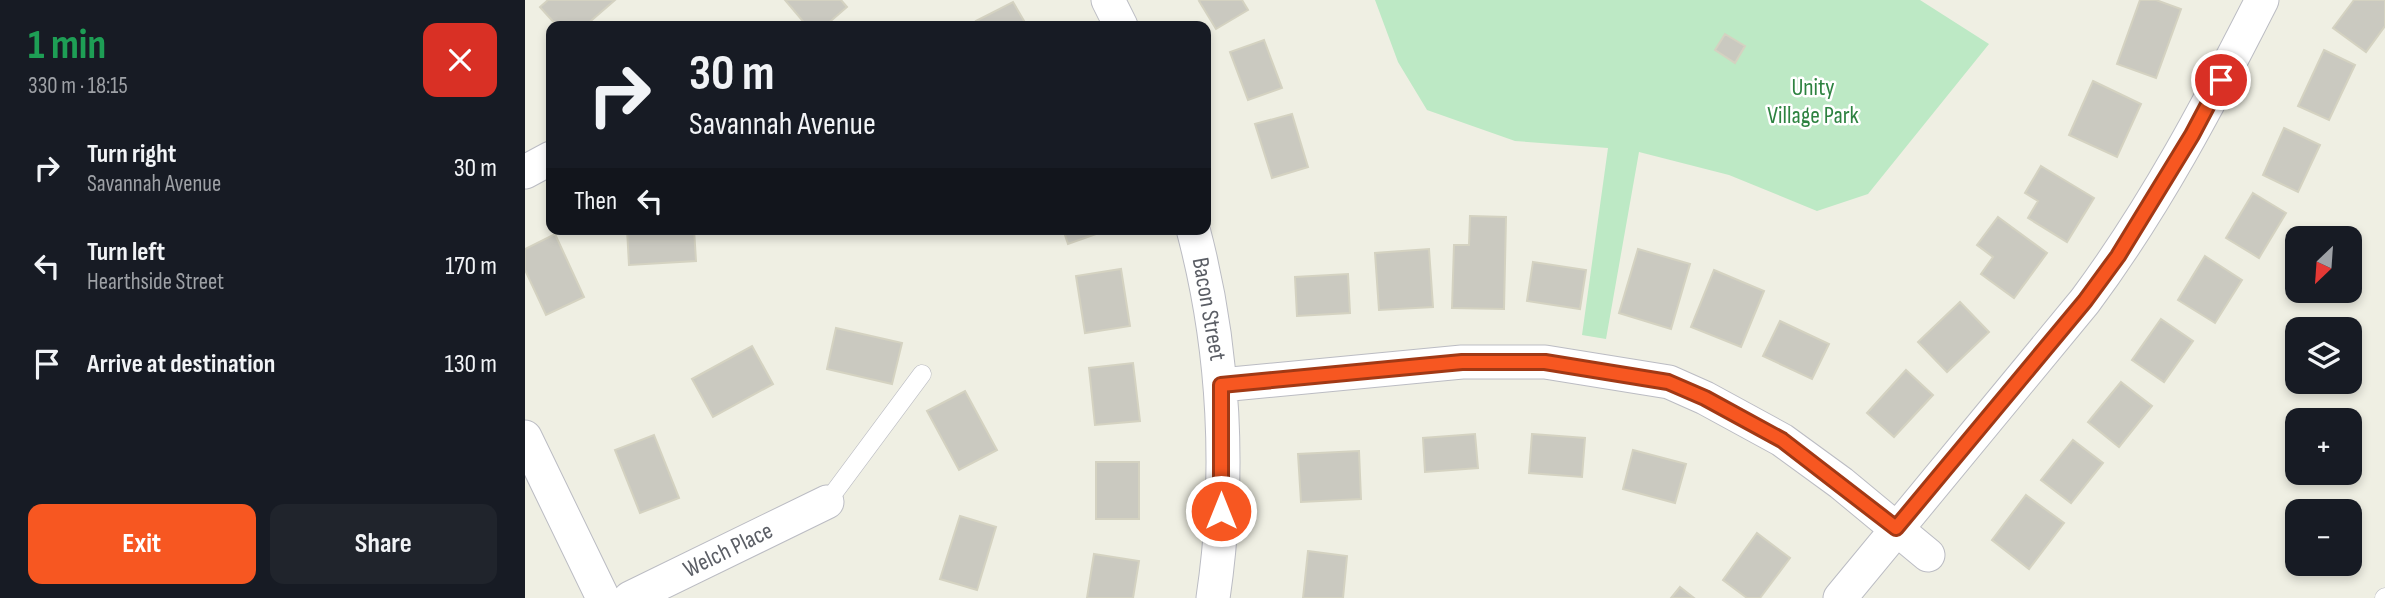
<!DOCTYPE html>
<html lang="en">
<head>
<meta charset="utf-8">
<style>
  body { margin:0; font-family:"Sofia Sans Condensed",sans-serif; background:#20242c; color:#f1f3f6; height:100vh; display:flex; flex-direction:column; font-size:26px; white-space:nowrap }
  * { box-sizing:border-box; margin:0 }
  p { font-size:23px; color:#9ea1a6 }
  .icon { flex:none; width:38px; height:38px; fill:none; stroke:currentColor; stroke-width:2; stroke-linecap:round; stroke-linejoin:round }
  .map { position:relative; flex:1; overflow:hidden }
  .details { display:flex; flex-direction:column; background:#171b24; width:525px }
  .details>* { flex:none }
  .guide { position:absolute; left:21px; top:21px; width:665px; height:214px; border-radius:14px; box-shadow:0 4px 10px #0003; background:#171b24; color:#f1f3f6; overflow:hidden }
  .needle { width:46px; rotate:205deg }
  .controls { position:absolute; left:1760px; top:226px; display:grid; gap:14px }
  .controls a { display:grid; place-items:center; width:77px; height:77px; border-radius:14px; background:#171b24; box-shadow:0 4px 10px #0003; font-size:35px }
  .pin { position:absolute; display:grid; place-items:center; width:60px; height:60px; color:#fff; margin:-30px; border:4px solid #fff; border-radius:50%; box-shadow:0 2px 7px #0007 }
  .me { position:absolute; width:77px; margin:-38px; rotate:0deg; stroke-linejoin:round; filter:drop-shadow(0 0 5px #0008) }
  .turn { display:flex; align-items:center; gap:24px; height:147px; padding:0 28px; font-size:32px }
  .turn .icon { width:91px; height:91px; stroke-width:2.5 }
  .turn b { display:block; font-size:49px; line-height:60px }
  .then { display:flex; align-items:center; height:66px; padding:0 28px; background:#0003; gap:14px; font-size:26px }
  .round { display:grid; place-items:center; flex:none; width:74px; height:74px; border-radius:14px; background:#20242c }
  .headline { display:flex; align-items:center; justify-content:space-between; height:119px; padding:0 28px }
  h1 { font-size:42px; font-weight:700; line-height:52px; color:#1e9e55 }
  .action { display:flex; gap:14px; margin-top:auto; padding:14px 28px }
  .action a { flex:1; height:80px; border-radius:14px; background:#f75721; color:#fff; font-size:28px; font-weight:700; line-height:80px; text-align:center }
  .action a+a { background:#20242c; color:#f1f3f6 }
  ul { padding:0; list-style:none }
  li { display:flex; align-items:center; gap:21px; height:98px; padding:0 28px }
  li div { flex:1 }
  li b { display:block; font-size:26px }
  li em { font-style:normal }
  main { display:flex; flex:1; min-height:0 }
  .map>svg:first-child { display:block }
</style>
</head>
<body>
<main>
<section class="details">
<div class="headline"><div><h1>1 min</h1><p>330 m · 18:15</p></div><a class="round" style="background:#d93025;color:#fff"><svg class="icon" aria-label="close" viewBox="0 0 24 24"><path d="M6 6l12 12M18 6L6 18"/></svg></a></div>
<ul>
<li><svg class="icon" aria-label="right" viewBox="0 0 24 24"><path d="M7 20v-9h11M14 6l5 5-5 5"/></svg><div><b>Turn right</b><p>Savannah Avenue</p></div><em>30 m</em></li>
<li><svg class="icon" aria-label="left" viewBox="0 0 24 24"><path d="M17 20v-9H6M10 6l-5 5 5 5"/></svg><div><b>Turn left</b><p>Hearthside Street</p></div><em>170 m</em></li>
<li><svg class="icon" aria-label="arrive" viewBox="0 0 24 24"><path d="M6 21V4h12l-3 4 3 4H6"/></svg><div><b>Arrive at destination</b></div><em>130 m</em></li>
</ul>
<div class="action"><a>Exit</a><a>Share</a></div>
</section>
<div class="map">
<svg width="1860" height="598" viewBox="0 0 1860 598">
  <rect width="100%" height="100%" fill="#efefe3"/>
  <path fill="#bde9c5" d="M850,0H1395L1464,44L1343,194L1292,211L1204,175L1114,152L1081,339L1057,335L1083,148L990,141L902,110L873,62Z"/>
  <path fill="#cac9c0" stroke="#d4d2c1" stroke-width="2" d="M23,0H90L60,26H32L15,7Z
    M260,0H316L322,7L300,26H282Z
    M676,0H717L723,10L691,29L674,1Z
    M1615,0H1631L1656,9L1631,78L1592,64Z
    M1829,0H1860V26L1841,52L1808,28Z
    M488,2L502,26H454L451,21Z
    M1200,34L1220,46L1210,63L1190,50Z
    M739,40L757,88L723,100L705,52Z
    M1799,50L1830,65L1804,120L1773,106Z
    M1568,81L1616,104L1592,157L1544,135Z
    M767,114L783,167L747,178L730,124Z
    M1759,128L1795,145L1773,192L1738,175Z
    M1516,166L1569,198L1542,242L1503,218L1513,201L1500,193Z
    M1728,193L1761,213L1734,258L1701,238Z
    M945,216L981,217L979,309L927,308L929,245H944Z
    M1473,217L1522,253L1489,298L1456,274L1468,257L1452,245Z
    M102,229H169L171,261L104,265Z
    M538,229H585L543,244Z
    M30,234L59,297L21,315L0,270V249Z
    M904,249L908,307L854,310L850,253Z
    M1113,249L1165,264L1146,329L1094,313Z
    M1680,256L1717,280L1690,323L1653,300Z
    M1008,262L1061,270L1055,309L1002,301Z
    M596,269L605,326L560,333L551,276Z
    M1189,270L1239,291L1216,347L1166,327Z
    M823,274L825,313L772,316L770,277Z
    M1435,302L1464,332L1422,372L1393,342Z
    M1636,319L1668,341L1639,382L1607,360Z
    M1255,321L1304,344L1287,379L1238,356Z
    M311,328L377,343L367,384L302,369Z
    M227,346L248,384L188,417L167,379Z
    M608,363L615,421L570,425L564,368Z
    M1381,370L1408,395L1369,437L1342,413Z
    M1596,382L1627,406L1594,447L1563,422Z
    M440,391L472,450L434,470L402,411Z
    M950,434L953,468L900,472L898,438Z
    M1007,434L1060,438L1057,477L1004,473Z
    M129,435L154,498L115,513L90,450Z
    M1548,440L1578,463L1546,503L1516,480Z
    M1108,450L1161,464L1150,503L1098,489Z
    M834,451L836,499L776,502L773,454Z
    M571,462H614V519H571Z
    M1501,495L1539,523L1504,569L1467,540Z
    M435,516L471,527L452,590L415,579Z
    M1232,533L1265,558L1235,598H1222L1198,580Z
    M783,551L822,556L818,598H778Z
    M569,554L614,561L608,598H562Z
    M1155,587L1169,598H1146Z"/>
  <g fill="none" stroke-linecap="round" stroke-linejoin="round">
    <defs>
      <path id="service" d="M302,502L397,374
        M1859,598L1860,597"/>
      <path id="minor" d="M583,0L596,26
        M0,172L26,158
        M668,229C700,349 706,476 688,598
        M696,385L937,362H1020L1144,382L1180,398L1257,440L1316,483L1403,555
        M0,437L78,598
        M105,598L302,502
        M1315,598L1560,301C1630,207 1684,104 1737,0"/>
    </defs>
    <use href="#service" stroke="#bbbcc3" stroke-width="19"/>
    <use href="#minor" stroke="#bbbcc3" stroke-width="35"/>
    <use href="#service" stroke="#fff" stroke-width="18"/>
    <use href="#minor" stroke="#fff" stroke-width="33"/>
  </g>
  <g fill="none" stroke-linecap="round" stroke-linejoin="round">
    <defs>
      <path id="route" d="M696,511V385L937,362H1020L1143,382L1180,398L1257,440L1371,528L1560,301L1593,256L1667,135L1696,80"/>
    </defs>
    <use href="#route" stroke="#a13915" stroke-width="18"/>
    <use href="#route" stroke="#f75721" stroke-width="12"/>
  </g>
  <g text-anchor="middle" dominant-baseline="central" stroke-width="5" stroke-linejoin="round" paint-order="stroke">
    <g font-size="24" fill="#2d8240" stroke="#fff">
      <text x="1288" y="87">Unity<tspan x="1288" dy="28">Village Park</tspan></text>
    </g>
    <g font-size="24" fill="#5b5e65" stroke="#fff">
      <text transform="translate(684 309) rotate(80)">Bacon Street</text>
      <text transform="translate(203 550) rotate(-26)">Welch Place</text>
    </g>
  </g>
</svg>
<div class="controls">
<a><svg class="needle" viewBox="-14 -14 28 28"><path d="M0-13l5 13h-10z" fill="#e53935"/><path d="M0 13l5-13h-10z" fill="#9ea1a6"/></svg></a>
<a><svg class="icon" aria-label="layers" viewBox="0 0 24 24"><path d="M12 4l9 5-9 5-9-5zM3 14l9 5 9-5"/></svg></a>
<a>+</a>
<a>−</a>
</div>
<div class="pin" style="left:1696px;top:80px;background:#d93025"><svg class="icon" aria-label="arrive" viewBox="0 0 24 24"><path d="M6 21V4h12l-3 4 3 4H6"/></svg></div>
<svg class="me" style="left:696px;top:511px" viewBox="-20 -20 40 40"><circle r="17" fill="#f75721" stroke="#fff" stroke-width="3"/><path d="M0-11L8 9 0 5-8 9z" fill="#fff"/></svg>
<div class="guide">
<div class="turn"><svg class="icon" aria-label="right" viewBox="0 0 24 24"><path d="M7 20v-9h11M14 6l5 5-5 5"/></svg><div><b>30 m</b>Savannah Avenue</div></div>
<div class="then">Then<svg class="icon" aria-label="left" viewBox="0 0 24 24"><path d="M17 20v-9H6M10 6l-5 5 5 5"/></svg></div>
</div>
</div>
</main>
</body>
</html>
